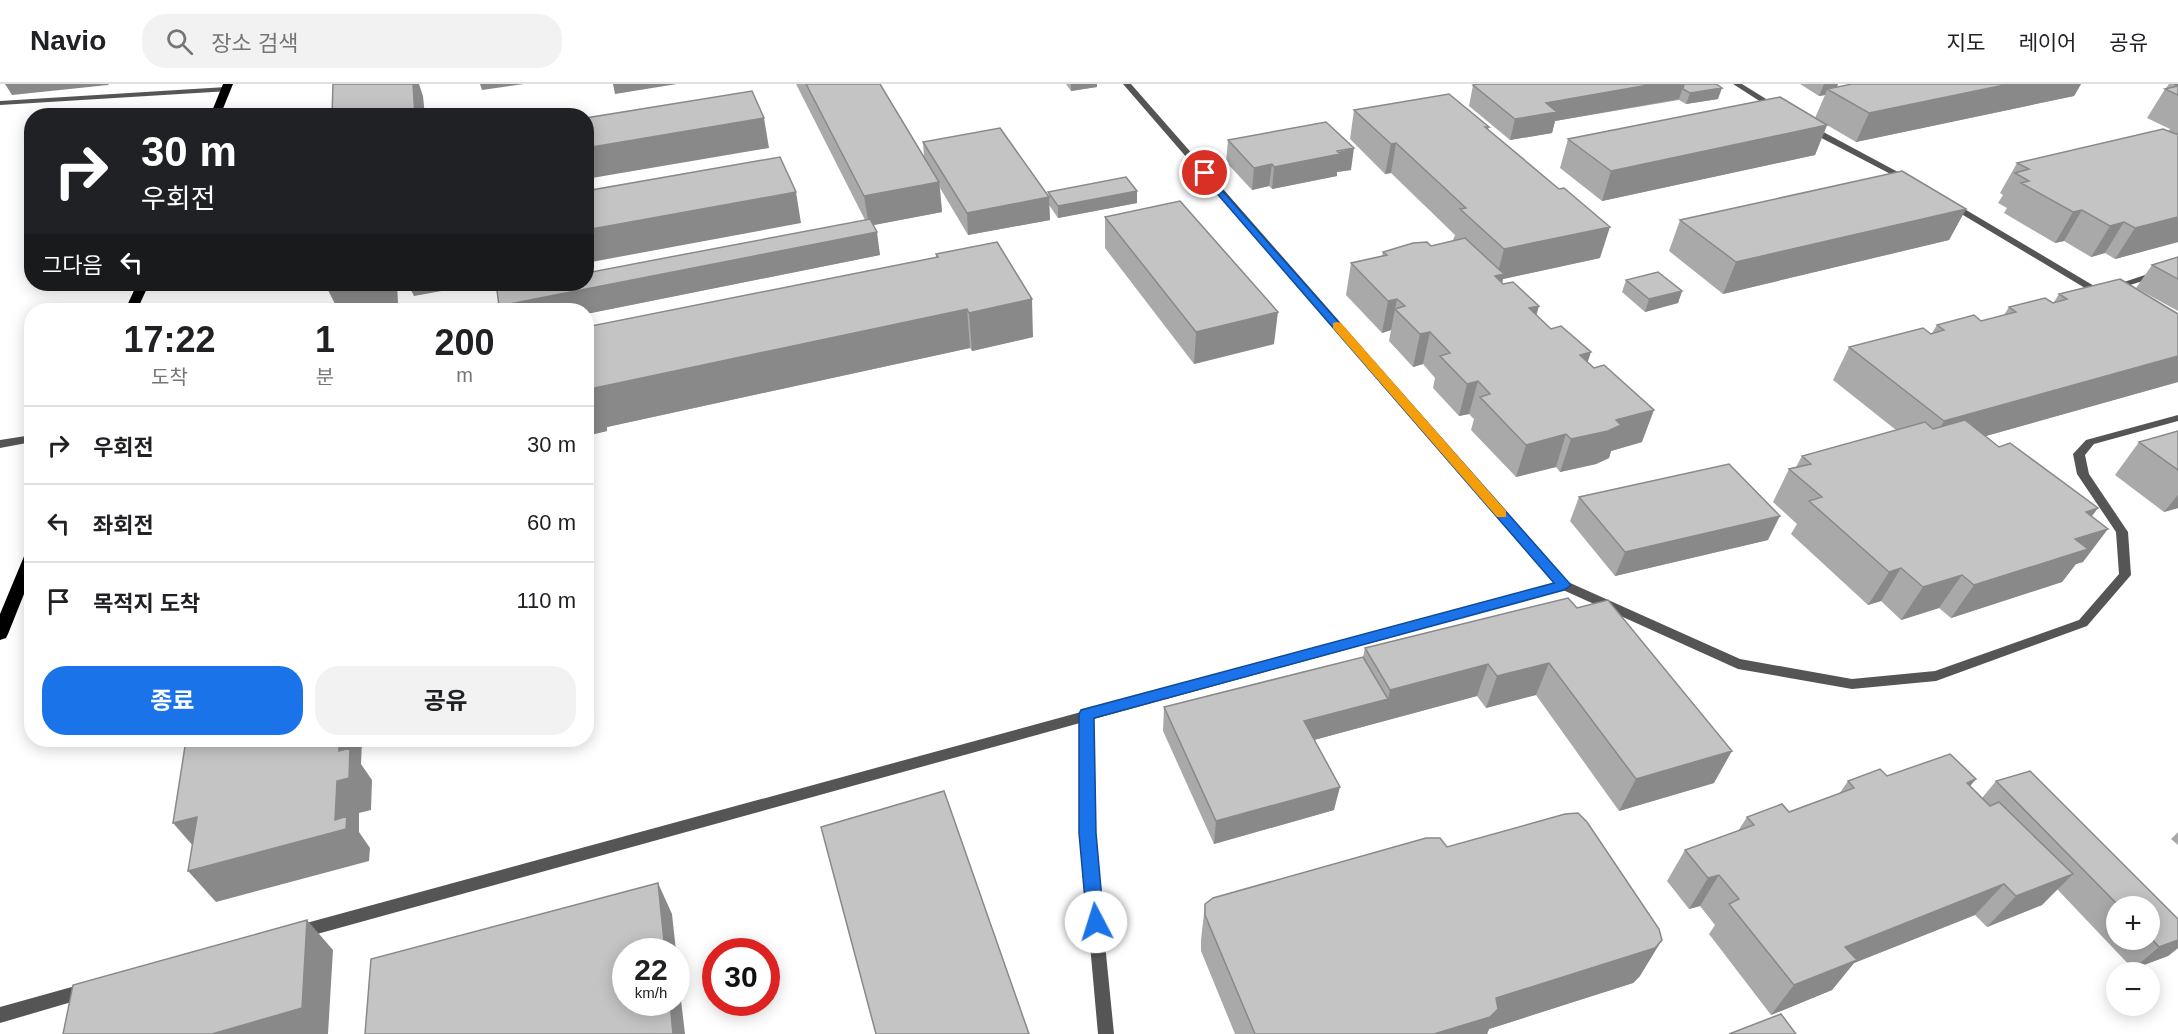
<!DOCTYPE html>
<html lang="ko">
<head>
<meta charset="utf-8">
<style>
  body { margin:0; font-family:Helvetica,"Noto Sans KR",sans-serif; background:#f2f2f2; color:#202124; height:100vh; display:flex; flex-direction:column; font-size:22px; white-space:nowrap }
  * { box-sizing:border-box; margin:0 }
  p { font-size:20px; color:#757577 }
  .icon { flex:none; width:33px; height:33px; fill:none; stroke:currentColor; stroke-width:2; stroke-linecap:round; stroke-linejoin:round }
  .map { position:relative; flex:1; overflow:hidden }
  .side { position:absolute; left:24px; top:219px; width:570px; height:444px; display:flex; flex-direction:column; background:#fff; border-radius:24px; box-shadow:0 3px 15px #0003 }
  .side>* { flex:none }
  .hud { position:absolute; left:24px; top:24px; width:570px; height:183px; border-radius:24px; box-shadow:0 3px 15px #0003; background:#202124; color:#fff; overflow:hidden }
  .buttons { position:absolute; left:2106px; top:812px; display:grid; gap:12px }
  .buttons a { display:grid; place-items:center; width:54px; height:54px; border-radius:50%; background:#fff; box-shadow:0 3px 15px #0003; font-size:30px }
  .speed { position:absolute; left:612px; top:854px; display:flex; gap:12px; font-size:30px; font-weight:700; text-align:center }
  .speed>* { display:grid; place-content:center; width:78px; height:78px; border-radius:50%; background:#fff; box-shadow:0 3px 15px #0003; line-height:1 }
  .speed small { font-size:15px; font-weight:400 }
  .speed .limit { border:9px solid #d22; background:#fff; color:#111 }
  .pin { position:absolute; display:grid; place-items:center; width:51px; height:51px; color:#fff; margin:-26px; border:3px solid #fff; border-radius:50%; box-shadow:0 2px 6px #0007 }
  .me { position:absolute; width:66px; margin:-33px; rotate:355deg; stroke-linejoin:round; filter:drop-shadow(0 0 4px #0008) }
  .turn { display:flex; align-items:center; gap:21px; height:126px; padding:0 18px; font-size:27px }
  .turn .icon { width:78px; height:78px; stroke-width:2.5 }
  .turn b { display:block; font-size:42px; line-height:51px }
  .then { display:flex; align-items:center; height:57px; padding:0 18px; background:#0003; gap:12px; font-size:22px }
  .eta { display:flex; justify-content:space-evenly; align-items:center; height:102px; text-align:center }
  .eta b { font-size:36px; font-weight:700; line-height:42px }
  .cta { display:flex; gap:12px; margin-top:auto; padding:12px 18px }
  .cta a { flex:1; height:69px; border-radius:24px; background:#1a73e8; color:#fff; font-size:24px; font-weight:700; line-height:69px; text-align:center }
  .cta a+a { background:#f2f2f2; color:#202124 }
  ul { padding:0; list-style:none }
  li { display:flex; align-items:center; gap:18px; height:78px; padding:0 18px; border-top:2px solid #e0e0e0 }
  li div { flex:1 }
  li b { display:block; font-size:22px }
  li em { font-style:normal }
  header { display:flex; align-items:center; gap:36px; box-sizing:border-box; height:84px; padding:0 30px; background:#fff; border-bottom:2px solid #e0e0e0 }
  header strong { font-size:28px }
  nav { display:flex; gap:33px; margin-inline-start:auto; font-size:21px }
  .search { width:420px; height:54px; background:#f2f2f2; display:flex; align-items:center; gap:15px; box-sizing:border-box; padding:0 21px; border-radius:24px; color:#757577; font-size:22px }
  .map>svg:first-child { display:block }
</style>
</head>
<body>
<header>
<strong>Navio</strong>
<div class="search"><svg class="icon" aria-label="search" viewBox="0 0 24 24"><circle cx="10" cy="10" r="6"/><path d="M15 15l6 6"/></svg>장소 검색</div>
<nav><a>지도</a><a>레이어</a><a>공유</a></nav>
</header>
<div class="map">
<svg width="2178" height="950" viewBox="0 0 2178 950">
  <rect width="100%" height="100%" fill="#fff"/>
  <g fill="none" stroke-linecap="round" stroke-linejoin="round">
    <path fill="#555" fill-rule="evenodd" d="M226,3L230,5L229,7L0,21V17Z
      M32,351V358L0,364V356Z"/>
    <path fill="#555" fill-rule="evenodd" d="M1123,0H1131L1568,498L1740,575L1852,595L1935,587L2079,536L2119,490L2116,448L2077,390L2073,370L2086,356L2178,331V337L2094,360L2085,371L2089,390L2128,448L2131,491L2087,542L1936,597L1852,605L1738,585L1563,506L1094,635V749L1114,950H1098L1080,749V639L299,855L294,853L291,848L294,843L299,841L1081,628L1087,625L1090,626L1555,499Z
      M1733,0H1742L1779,23L1772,25Z
      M1808,43H1814L1911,95L1904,97L1808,47Z
      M1951,117L2106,209L2108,211L2106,213H2100L1948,122L1947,120Z
      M2178,180V186L2114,206L2109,203Z
      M86,899L92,902L94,907L92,912L0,939V923Z"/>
    <path fill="#000" fill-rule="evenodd" d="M223,0H233L220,32H210Z
      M137,200H149L137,226H125Z
      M32,465V490L8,550L6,554L0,556V530L25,470Z"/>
  </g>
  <path fill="#a9a9a9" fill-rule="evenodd" d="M796,0H880L924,74L923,58L1049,112L1048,108L1137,119L1058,134L1049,121L1050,136L968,151L940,104L942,128L873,141L880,171L586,230V226L865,136Z
    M1066,0H1097V3L1071,7Z
    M1716,0L1718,15L1686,20L1679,16L1555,37L1552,49L1510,56L1469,22L1473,1Z
    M1800,0H1838L1837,3L1852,0H2081L2074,12L1856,58L1815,34L1825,11L1819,12Z
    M2169,0H2178V158L2115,175L2105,169L2091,173L2064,157L2055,159L2004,129L2007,124L1998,119L2003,111L2000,109L2017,79L2169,47L2170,45L2147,34L2165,5L2166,4Z
    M1354,26L1489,43L1488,46L1600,174L1503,195L1502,199L1587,278L1642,358L1611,367L1609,374L1596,380L1560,388L1556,383L1516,393L1471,346L1474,335L1469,330L1459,332L1433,304L1435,294L1423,280L1413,283L1389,257L1391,246L1382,249L1346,211L1351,179L1382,172L1383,168L1431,162L1454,156H1453L1455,151L1391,89L1385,90L1350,55Z
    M1827,41L1815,71L1602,117L1560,84L1568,55Z
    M1228,56L1351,86L1337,88V92L1272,105L1269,102L1252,106L1226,78Z
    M1966,125L1949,156L1723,210L1669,167L1680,136Z
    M1105,133L1274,260L1194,280L1105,164Z
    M936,170L1033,253L972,267L970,264L607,343V347L586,352L936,173Z
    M2178,173V227L2136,204L2152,181Z
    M1626,196L1682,207L1678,219L1645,228L1622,208Z
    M2059,210L2178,230V298L1986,352L1999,363L2098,424L2092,432L2083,478L2076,480L2062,498L1951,534L1939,524L1901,536L1881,517L1868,521L1791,450L1797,440L1773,418L1789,385L1796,383L1802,372L1896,346L1833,296L1849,263L1932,249L1937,241L1981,237L2004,231L2009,223L2054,218Z
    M2178,347V424L2164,428L2115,391L2139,358Z
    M1579,413L1768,456L1615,492L1570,437Z
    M1568,514L1714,699L1619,727L1536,611L1486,624L1477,612L1314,656L1334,726L1214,760L1163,647L1164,623L1363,573L1365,564Z
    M1887,692L1970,702L1982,714L1996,697L2178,835V864L2168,872L2133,885L2057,805L2042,821L1987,843L1975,831L1854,879L1832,906L1771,931L1709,850L1715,841L1700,822L1689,825L1667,797L1685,766L1738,747L1747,733L1789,728L1839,710L1848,697ZM2116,822H2150V855H2116Z
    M2178,748V761L2171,755Z
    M1447,763L1640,892L1633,899L1489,945L1487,950H1235L1201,867V856L1205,820Z"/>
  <path fill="#898989" d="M5,0H109L108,1L12,11Z
    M413,0H419L423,12L425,32H415Z
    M480,0H524L482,6Z
    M613,0H677L615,10Z
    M1071,0H1097V3L1071,7Z
    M1654,0H1684L1679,15L1555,37L1552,49L1510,56L1515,35L1546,19Z
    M1824,0H1838L1834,9L1827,5L1825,11L1819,12Z
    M2009,0H2081L2074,12L1856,58L1869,29Z
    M1722,4L1718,15L1686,20L1690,9Z
    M764,34L769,64L586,95V64Z
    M1827,41L1815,71L1602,117L1611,87Z
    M1396,59L1391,89L1385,90L1391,60Z
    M1354,64L1351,86L1337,88V92L1272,105L1274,83Z
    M1272,80L1269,102L1252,106L1254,84Z
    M939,98L942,128L869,142L864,112Z
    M1137,107V119L1058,134V122Z
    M796,108L801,139L586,179V146Z
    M1049,113L1050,136L968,151L967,129Z
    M1966,125L1949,156L1723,210L1736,178Z
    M2082,126L2064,157L2055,159L2073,128Z
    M2178,133V158L2115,175L2135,144Z
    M2124,138L2105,169L2091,173L2110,142Z
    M1610,143L1600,174L1503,195L1496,222L1495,192H1497L1504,165Z
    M877,148L880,171L586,230V226H501L499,222Z
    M366,200H397L398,219L356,226H338L328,206Z
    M408,200H480L414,212Z
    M1682,207L1678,219L1645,228L1649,215Z
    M1032,215L1033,253L972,267L969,229Z
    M1397,215L1391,246L1382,249L1388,217Z
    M1539,222L1530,254L1529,224Z
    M967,225L970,264L607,343V347L586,352V310L594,304Z
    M1278,228L1274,260L1194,280L1196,248Z
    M1430,248L1423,280L1413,283L1420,250Z
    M1591,268L1580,301V271Z
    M2178,272V298L1925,369L1944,337Z
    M1478,297L1469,330L1459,332L1467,300Z
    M1654,326L1642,358L1611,367L1609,374L1596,380L1560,388L1571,355L1616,336Z
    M1566,350L1556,383L1516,393L1526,361Z
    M2178,411V424L2164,428Z
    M2098,424L2073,457L2086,428Z
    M1780,432L1768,456L1615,492L1625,468Z
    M2108,445L2083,478L2076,480L2062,498L1951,534L1974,501L2075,455Z
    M1901,484L1881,517L1868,521L1889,488Z
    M1962,491L1939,524L1901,536L1923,503Z
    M1549,579L1536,611L1486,624L1497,592Z
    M1488,580L1477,612L1299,660L1304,637L1388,615L1390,606Z
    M339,656H368L362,657L361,680L372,696L371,726L359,729V748L370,764L369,777L216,818L188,787L335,736Z
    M1732,667L1714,699L1619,727L1636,695Z
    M1976,695L1950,727L1967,699Z
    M1340,703L1334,726L1214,760L1216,737Z
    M197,733L201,771L173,739Z
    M2073,790L2042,821L1987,843L2016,812Z
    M1719,791L1700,822L1689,825L1708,794Z
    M658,799L672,830L676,867H665Z
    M2004,800L1975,831L1854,879L1832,906L1771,931L1794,901L1845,863Z
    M307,836L333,866L328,950H212Z
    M1662,856L1640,892L1633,899L1489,945L1487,950H1434L1496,914Z
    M2178,856V864L2168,872L2133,885L2159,863Z
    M676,874L685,950H673L670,918H676Z"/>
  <path fill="#c4c4c4" stroke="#898989" stroke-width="1.5" d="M333,0H413L415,32H332Z
    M806,0H880L939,98L864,112Z
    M1477,0H1654L1546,19L1557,28L1515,35L1473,1Z
    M1684,0H1716L1722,4L1690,9L1683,5Z
    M1852,0H2009L1869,29L1827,5Z
    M2174,0H2178V11L2165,5L2178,2Z
    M752,7L764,34L586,64V34Z
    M1449,10L1489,43H1485L1559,105L1564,104L1610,143L1504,165L1460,125L1466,124L1396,59L1391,60L1354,26Z
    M1780,13L1827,41L1611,87L1568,55Z
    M1326,38L1354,64L1337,67L1340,70L1274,83L1272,80L1254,84L1228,56Z
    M1000,44L1049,113L967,129L923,58Z
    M2163,45L2176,50H2178V133L2135,144L2124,138L2110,142L2082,126L2073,128L2021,99L2029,97L2015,89L2029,85L2017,79Z
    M780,73L796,108L586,146V107Z
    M1902,87L1966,125L1736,178L1680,136Z
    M1126,93L1137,107L1058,122L1048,108Z
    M1180,117L1278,228L1196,248L1105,133Z
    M870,135L877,148L499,222L497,206L533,200H586V189Z
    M1465,154L1504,190L1495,192L1503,200L1513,198L1539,222L1529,224L1551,245L1561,242L1591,268L1580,271L1594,284L1604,281L1654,326L1616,336L1621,341L1608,347L1571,355L1566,350L1526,361L1480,313L1490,310L1478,297L1467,300L1440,272L1450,269L1430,248L1420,250L1395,225L1405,222L1397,215L1388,217L1351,179L1387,171L1383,168L1413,159L1427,158L1431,162Z
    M997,158L1032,215L969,229L967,225L594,304V308L586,310V243L938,173L936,170Z
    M2178,173V195L2152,181Z
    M1658,188L1682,207L1649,215L1626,196Z
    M2120,195L2178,230V272L1944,337L1849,263L1923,244L1931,250L1944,246L1937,241L1974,231L1981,237L2016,228L2009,223L2045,214L2053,219L2067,215L2059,210Z
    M328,200H366L328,206Z
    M1965,336L1999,363L2010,359L2098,424L2086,428L2108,445L2075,455L2088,465L1974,501L1962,491L1923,503L1901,484L1889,488L1809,417L1822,413L1789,385L1811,380L1802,372L1925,338L1933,345Z
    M2178,347V386L2139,358Z
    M1729,380L1780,432L1625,468L1579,413Z
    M1568,514L1577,524L1608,516L1732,667L1636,695L1549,579L1497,592L1488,580L1390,606L1365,564Z
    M1363,573L1388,615L1304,637L1340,703L1216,737L1164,623Z
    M186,656H339V667L350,664L349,694L337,697L335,736L347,732L346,745L188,787L197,733L173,739Z
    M1950,670L1976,695L1967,699L1990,722L1999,718L2073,790L2016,812L2004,800L1845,863L1857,876L1794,901L1729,820L1739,815L1719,791L1708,794L1685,766L1754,741L1747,733L1782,720L1789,728L1854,704L1848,697L1880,685L1887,692Z
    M2030,687L2178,835V856L2159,863L2150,853V822H2119L1996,697Z
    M944,707L1029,950H876L821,743Z
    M1578,729L1587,738L1659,845L1662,856L1655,864L1496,914L1498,925L1490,933L1434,950H1255L1205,831V820L1213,814L1426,754H1440L1447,763L1565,730Z
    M658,799L665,867H626V918H670L673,950H365L371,875Z
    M307,836L302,924L212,950H63L73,901Z
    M1781,930L1796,950H1729Z"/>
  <path fill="#1a73e8" stroke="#114b97" stroke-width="1.5" d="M1205,87L1571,501L1564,506L1094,634L1096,749L1104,838L1102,844L1096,846L1089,844L1087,838L1079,749V630L1081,626L1554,499L1201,91L1200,89Z"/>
  <path fill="#f59e0b" d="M1337,238L1341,239L1506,427V433H1497L1333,244V239Z"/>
</svg>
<div class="buttons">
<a>+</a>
<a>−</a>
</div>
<div class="speed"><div>22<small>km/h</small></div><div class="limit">30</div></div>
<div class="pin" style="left:1205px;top:89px;background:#d93025"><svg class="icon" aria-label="arrive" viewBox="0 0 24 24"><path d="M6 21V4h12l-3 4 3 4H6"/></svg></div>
<svg class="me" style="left:1096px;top:838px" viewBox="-20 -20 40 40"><circle r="19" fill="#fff"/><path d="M0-13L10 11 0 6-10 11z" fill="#1a73e8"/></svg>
<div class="hud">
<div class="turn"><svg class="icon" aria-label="right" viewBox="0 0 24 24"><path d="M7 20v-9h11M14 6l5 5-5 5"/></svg><div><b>30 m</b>우회전</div></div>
<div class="then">그다음<svg class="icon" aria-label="left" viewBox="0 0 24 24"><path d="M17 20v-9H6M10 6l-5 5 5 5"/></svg></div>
</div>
<section class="side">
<div class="eta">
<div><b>17:22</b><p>도착</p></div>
<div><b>1</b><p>분</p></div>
<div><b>200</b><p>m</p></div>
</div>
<ul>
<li><svg class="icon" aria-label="right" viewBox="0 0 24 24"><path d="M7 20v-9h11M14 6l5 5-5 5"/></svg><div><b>우회전</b></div><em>30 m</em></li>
<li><svg class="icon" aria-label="left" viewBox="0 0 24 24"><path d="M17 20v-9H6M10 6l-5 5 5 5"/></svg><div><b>좌회전</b></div><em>60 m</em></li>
<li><svg class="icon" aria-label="arrive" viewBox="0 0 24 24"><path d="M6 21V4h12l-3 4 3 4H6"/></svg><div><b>목적지 도착</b></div><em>110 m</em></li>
</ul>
<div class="cta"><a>종료</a><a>공유</a></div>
</section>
</div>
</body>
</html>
